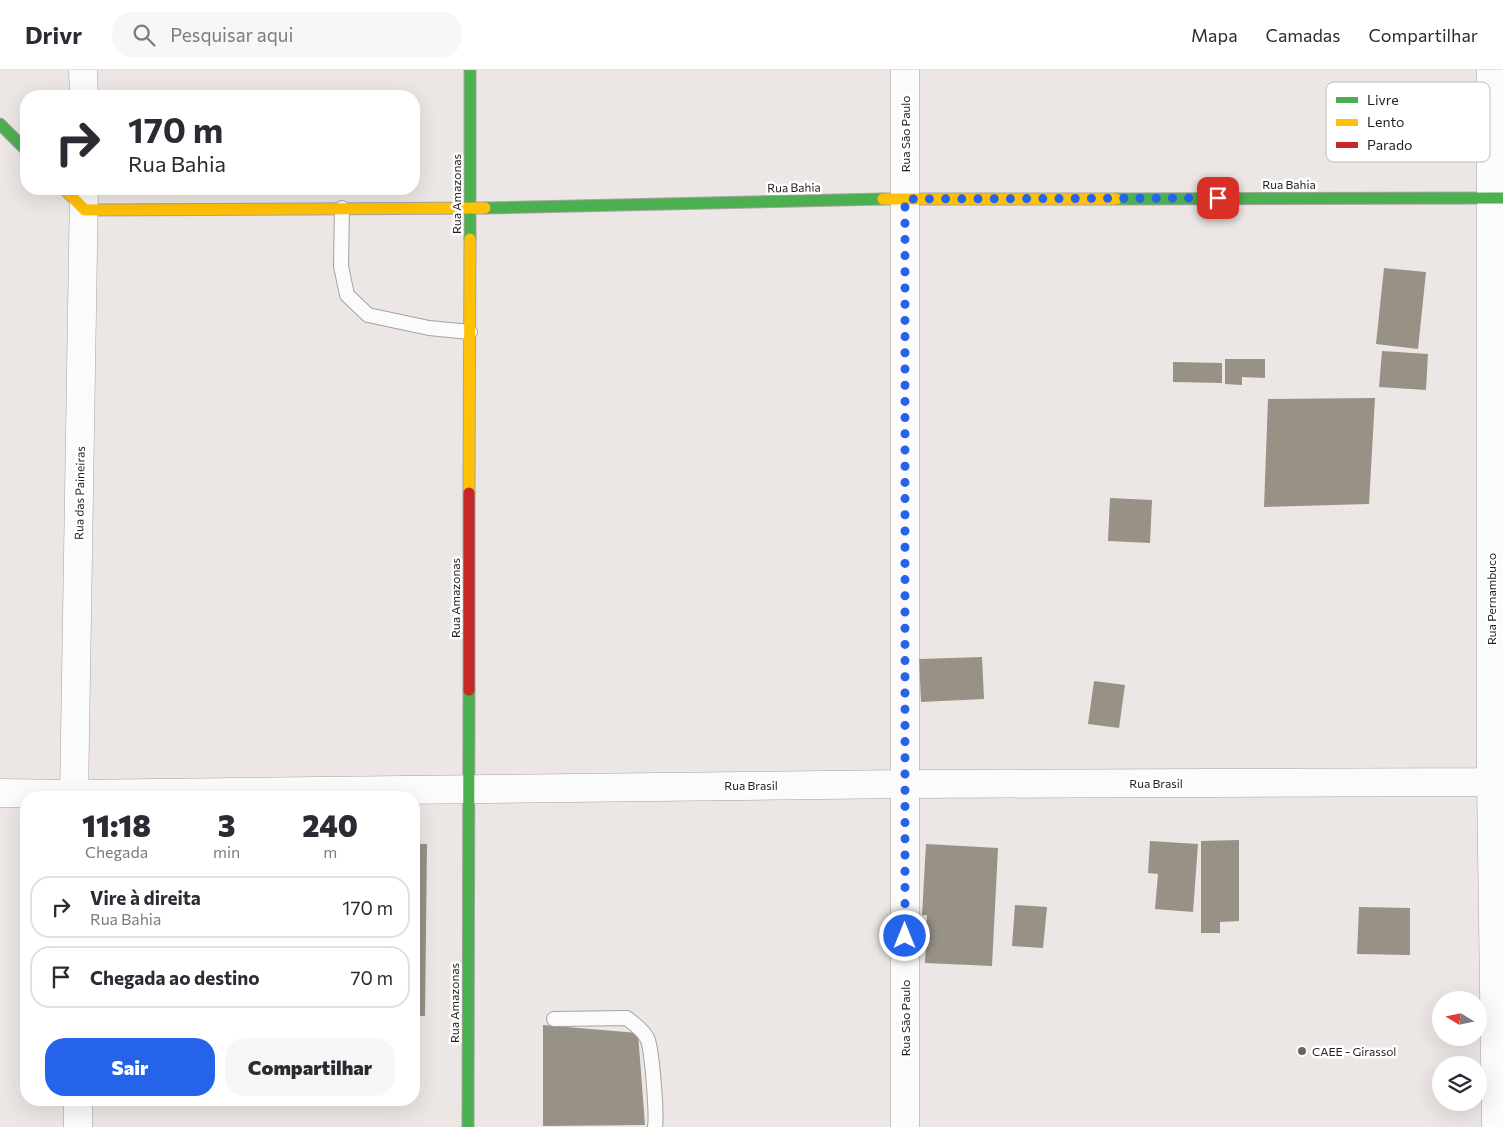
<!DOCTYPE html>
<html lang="pt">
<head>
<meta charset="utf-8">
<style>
  body { margin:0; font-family:Commissioner,sans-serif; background:#f7f7f7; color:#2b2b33; height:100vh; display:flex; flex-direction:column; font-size:19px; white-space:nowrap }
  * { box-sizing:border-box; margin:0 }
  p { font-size:16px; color:#7c7c81 }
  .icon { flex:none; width:28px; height:28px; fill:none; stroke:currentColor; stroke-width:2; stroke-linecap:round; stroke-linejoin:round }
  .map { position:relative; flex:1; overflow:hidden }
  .drawer { position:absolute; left:20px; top:721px; width:400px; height:315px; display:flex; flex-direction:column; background:#fff; border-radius:20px; box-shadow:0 5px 20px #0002 }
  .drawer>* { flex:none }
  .top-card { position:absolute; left:20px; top:20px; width:400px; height:105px; border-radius:20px; box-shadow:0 5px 20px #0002; background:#fff; color:#2b2b33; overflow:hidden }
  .needle { width:32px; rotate:280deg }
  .controls { position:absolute; left:1432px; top:921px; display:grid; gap:10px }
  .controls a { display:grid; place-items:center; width:55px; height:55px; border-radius:50%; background:#fff; box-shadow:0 5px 20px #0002; font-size:25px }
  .pin { position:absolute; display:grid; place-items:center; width:42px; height:42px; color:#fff; margin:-21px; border-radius:10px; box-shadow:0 2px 8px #0006 }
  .me { position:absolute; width:55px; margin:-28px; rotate:0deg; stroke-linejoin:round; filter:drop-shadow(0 0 4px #0008) }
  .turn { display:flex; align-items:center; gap:18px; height:105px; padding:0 25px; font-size:22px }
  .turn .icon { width:65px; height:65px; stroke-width:2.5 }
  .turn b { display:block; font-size:35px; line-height:42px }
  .eta { display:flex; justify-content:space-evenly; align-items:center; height:85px; text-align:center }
  .eta b { font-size:30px; font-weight:800; line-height:35px }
  .cta { display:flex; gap:10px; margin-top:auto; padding:10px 25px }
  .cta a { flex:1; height:58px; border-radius:20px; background:#2563eb; color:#fff; font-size:20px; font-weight:800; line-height:58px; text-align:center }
  .cta a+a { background:#f7f7f7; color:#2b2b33 }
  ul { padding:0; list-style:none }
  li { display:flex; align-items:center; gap:15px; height:62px; margin:0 10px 8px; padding:0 15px; border:2px solid #e1e1e2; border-radius:20px }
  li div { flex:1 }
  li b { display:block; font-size:19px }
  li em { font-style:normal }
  header { display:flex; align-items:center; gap:30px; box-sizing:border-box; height:70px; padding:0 25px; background:#fff; border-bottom:1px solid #e1e1e2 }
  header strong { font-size:24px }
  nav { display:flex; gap:28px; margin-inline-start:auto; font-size:18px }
  .search { width:350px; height:45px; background:#f7f7f7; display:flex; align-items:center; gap:12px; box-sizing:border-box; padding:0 18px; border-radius:20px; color:#7c7c81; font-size:19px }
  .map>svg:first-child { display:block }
</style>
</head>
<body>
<header>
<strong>Drivr</strong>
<div class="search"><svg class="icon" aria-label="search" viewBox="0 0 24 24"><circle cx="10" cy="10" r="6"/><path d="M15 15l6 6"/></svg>Pesquisar aqui</div>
<nav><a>Mapa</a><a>Camadas</a><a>Compartilhar</a></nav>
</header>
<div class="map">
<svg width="1503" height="1057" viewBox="0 0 1503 1057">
  <rect width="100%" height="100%" fill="#ece7e5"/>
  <path fill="#989186" d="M1384,198L1426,202L1418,279L1376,274Z
    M1382,281L1428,284L1426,320L1379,317Z
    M1225,289H1265V308L1242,307V315L1225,314Z
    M1173,292L1222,293V313L1173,312Z
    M1375,328L1369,434L1264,437L1268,329Z
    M1110,428L1152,430L1150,473L1108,471Z
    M982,587L984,629L921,632L919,589Z
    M1094,611L1125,615L1119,658L1088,654Z
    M1239,770V851L1220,852V863H1201V771Z
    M1150,771L1198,774L1193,842L1155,839L1158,804L1148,803Z
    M414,774H427L425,946H414Z
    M926,774L998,778L992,896L925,893L927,845H922Z
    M1015,835L1047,837L1043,878L1012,876Z
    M1359,837L1410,838V885L1357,884Z
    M543,955L638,963L645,1055L543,1056Z"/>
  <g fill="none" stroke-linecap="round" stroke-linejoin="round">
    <defs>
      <path id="lane" d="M342,138L341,196L347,225L368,245L429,258L470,262
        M554,949L627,948C634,954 643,960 647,968C652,977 657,1045 655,1057"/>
      <path id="street" d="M83,0L84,26
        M905,0V1057
        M1491,0V712L1496,1057
        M0,723L74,724L905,714L1503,712
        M74,728L84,119
        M78,1030V1057"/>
      <path id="fast" d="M0,54L26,80
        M1116,129L1503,128
        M485,138L883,129
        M470,169V0
        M468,1057L469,620"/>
      <path id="slow" d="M64,119L85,140L485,138
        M883,129H1116
        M469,423L470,169"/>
      <path id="jam" d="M469,620V423"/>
    </defs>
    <use href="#lane" stroke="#a5a2a0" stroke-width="16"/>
    <use href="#street" stroke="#a5a2a0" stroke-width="29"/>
    <use href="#fast" stroke="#a5a2a0" stroke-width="13"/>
    <use href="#slow" stroke="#a5a2a0" stroke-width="13"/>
    <use href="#jam" stroke="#a5a2a0" stroke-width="13"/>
    <use href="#lane" stroke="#fcfbfb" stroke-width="14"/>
    <use href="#street" stroke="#fcfbfb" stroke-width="28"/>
    <use href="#fast" stroke="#4caf50" stroke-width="11"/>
    <use href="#slow" stroke="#ffc107" stroke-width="11"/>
    <use href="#jam" stroke="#c62828" stroke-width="11"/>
  </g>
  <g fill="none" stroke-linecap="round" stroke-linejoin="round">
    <path stroke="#2563eb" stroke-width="9" stroke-dasharray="0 16.2" d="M905,866V129L1218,128"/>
  </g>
  <circle fill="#686463" stroke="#fff" stroke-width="2" cx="1302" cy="981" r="5"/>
  <g text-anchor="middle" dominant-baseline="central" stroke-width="5" stroke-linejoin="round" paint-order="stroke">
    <g font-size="12" fill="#211e1d" stroke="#fff">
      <text transform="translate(905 64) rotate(-90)">Rua São Paulo</text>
      <text x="1289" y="114">Rua Bahia</text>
      <text transform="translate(794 117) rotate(-1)">Rua Bahia</text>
      <text transform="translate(456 124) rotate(-90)">Rua Amazonas</text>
      <text transform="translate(79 423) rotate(-89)">Rua das Paineiras</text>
      <text transform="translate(455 528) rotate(-90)">Rua Amazonas</text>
      <text transform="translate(1491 529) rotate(-90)">Rua Pernambuco</text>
      <text x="1156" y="713">Rua Brasil</text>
      <text x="751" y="715">Rua Brasil</text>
      <text transform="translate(454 933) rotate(-90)">Rua Amazonas</text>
      <text transform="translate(905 948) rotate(-90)">Rua São Paulo</text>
    </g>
    <g font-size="12" fill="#211e1d" stroke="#fff" text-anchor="start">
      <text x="1312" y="981">CAEE - Girassol</text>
    </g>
  </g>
  <rect x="1326" y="12" width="164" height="80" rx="8" fill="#fff" stroke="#bcbcbb" stroke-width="1"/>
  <rect x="1336" y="27" width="22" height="6" fill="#4caf50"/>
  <rect x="1336" y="49" width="22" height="7" fill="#ffc107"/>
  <rect x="1336" y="72" width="22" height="6" fill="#c62828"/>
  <g font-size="14" fill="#211e1d">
    <text x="1367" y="35">Livre</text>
    <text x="1367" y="57">Lento</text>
    <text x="1367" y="80">Parado</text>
  </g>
</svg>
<div class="controls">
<a><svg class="needle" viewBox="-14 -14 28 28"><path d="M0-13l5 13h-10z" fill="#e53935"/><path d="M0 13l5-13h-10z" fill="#7c7c81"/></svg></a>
<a><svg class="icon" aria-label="layers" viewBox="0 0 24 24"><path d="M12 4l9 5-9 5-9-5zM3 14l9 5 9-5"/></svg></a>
</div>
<div class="pin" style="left:1218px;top:128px;background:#d93025"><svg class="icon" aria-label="arrive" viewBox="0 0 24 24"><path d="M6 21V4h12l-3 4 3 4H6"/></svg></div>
<svg class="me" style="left:905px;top:866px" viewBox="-20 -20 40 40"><circle r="17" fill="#2563eb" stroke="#fff" stroke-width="3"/><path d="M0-11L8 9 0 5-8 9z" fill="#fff"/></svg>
<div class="top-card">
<div class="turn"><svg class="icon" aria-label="right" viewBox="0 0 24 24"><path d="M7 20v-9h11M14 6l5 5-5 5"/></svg><div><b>170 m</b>Rua Bahia</div></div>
</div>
<section class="drawer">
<div class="eta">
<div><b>11:18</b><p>Chegada</p></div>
<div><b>3</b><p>min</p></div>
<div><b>240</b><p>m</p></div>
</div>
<ul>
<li><svg class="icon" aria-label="right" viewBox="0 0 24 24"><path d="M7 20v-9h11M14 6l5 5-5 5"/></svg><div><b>Vire à direita</b><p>Rua Bahia</p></div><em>170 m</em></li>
<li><svg class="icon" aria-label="arrive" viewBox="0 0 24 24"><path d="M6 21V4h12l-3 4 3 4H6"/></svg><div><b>Chegada ao destino</b></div><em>70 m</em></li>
</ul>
<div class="cta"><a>Sair</a><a>Compartilhar</a></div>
</section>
</div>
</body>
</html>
